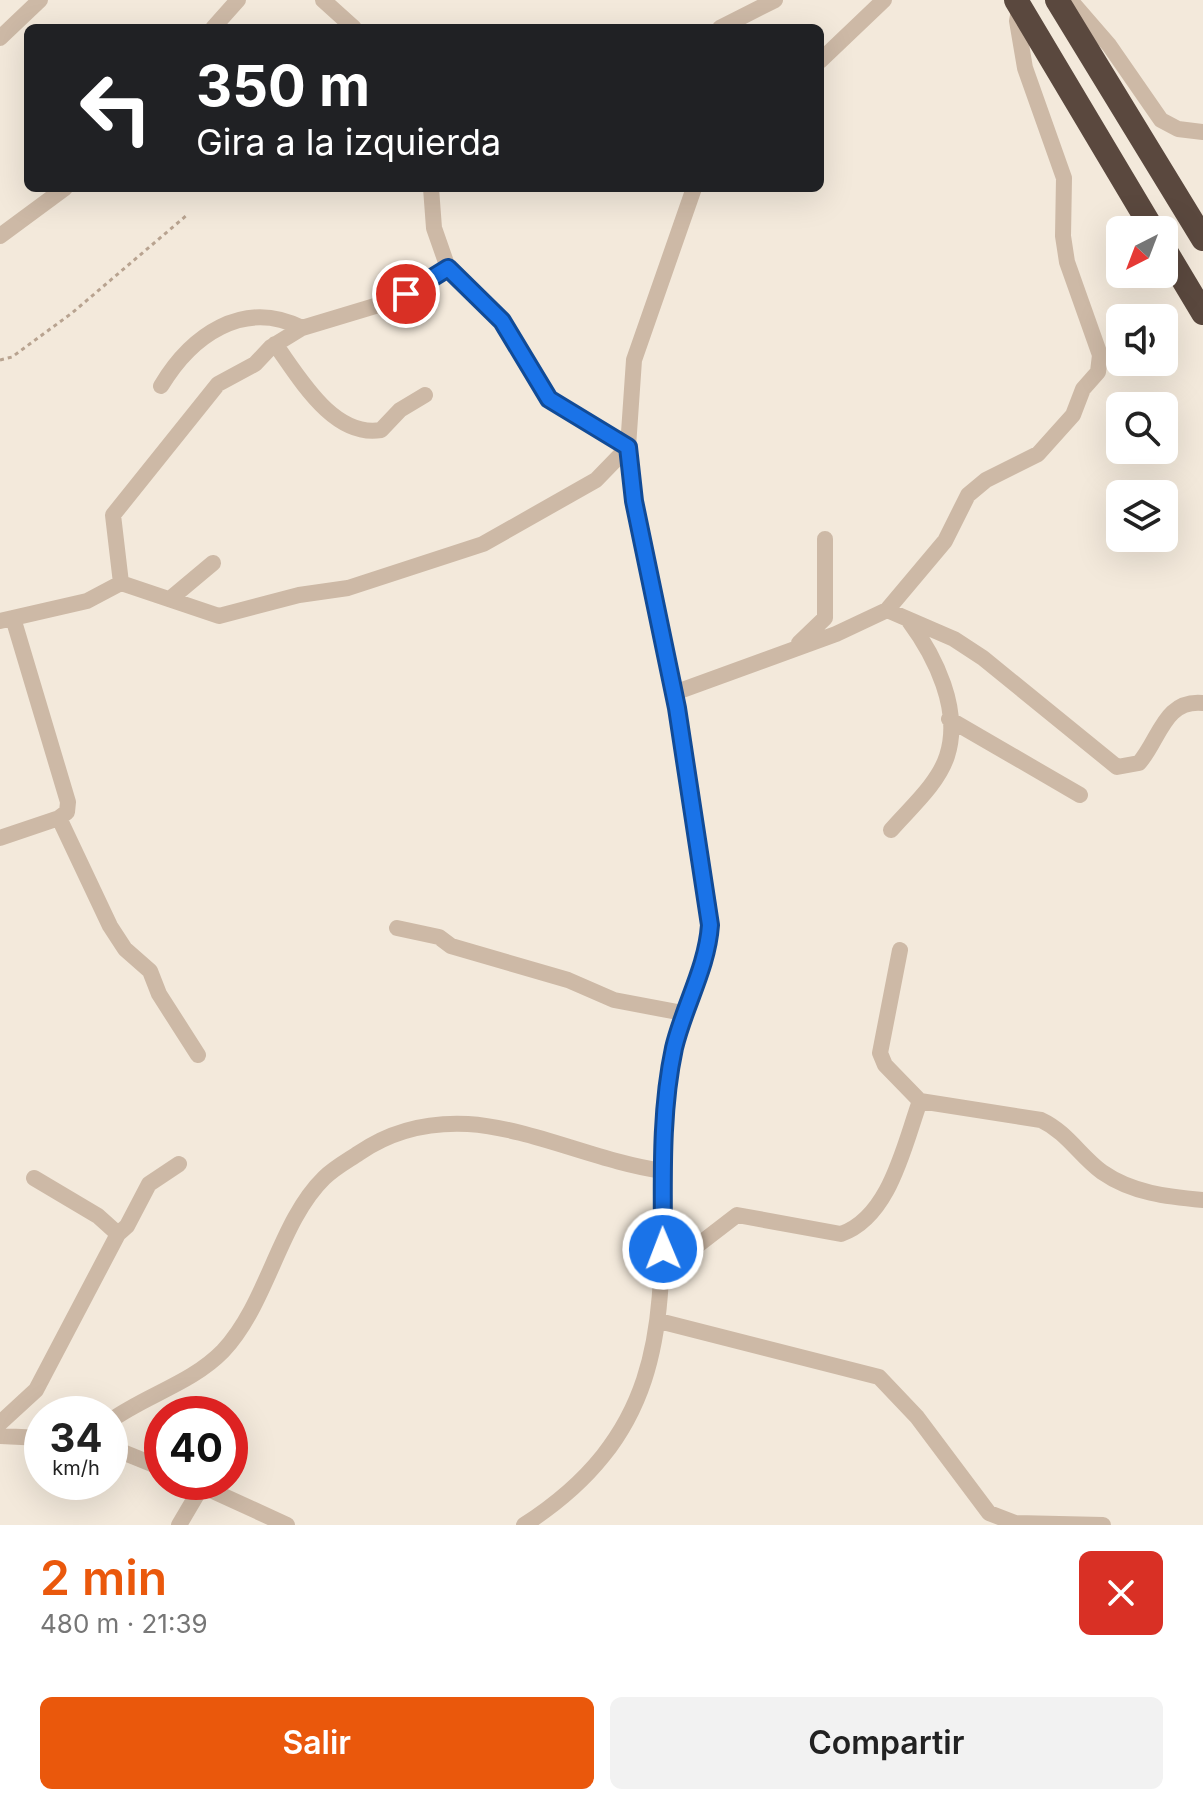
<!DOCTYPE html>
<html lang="es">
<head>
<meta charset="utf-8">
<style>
  body { margin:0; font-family:Inter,sans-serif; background:#f2f2f2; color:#222; height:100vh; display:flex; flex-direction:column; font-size:30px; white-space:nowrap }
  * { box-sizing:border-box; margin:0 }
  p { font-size:26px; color:#767676 }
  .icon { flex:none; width:44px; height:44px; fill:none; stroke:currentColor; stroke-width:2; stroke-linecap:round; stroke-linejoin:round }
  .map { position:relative; height:1525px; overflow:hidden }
  .panel { display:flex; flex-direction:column; background:#fff; flex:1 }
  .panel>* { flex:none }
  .hud { position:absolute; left:24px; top:24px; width:800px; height:168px; border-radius:12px; box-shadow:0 8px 32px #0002; background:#202124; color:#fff; overflow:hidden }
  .needle { width:52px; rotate:222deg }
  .fabs { position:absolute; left:1106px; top:216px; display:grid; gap:16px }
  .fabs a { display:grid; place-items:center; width:72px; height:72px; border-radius:12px; background:#fff; box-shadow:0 8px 32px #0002; font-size:40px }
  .speed { position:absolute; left:24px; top:1396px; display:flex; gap:16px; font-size:40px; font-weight:700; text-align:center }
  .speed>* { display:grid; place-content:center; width:104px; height:104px; border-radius:50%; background:#fff; box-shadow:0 8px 32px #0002; line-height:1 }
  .speed small { font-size:20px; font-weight:400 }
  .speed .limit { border:12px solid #d22; background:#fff; color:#111 }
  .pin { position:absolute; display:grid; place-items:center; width:68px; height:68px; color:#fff; margin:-34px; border:4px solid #fff; border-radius:50%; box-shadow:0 2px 8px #0007 }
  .me { position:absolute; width:88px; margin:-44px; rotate:359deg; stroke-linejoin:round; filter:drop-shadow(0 0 6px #0008) }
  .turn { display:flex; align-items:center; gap:28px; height:168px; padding:0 40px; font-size:36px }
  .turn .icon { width:104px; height:104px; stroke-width:2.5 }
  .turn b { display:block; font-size:56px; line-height:68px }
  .round { display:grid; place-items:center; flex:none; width:84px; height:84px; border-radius:12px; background:#f2f2f2 }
  .summary { display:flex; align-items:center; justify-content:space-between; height:136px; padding:0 40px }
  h1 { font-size:48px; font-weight:600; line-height:60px; color:#ea580c }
  .primary-button { display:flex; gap:16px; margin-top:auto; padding:16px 40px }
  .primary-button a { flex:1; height:92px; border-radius:12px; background:#ea580c; color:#fff; font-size:32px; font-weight:600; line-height:92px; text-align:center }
  .primary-button a+a { background:#f2f2f2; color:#222 }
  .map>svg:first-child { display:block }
</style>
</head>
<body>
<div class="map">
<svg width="1203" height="1525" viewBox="0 0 1203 1525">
  <rect width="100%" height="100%" fill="#f3e9db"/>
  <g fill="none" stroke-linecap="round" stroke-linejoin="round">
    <path stroke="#b8a390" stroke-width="3" stroke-dasharray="4 4" stroke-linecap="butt" d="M0,360L12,357L72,313L187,215"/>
    <path stroke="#cdb9a6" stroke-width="16" d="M323,0L354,28
      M1070,0L1109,45L1161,120L1178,129L1203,132
      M213,28L238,0
      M720,28L775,0
      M0,38L40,0
      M820,61L884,0
      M0,236L65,188
      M275,344C299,377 333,438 381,430L400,410L425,395
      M161,386C191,336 243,298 302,328
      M121,583L219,616L299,595L348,588L483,544L596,480L628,447L549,399L502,321L448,268L434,228L431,188
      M121,583L113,515L218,384L255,364L271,347L302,328L395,300L448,268
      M170,599L213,563
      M887,610L954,639L983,658L1117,767L1139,763C1160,739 1164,699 1203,703
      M0,621L87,601L121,583
      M799,643L825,618V539
      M674,693L836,634L887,610L945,541L968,495L986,480L1038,454L1073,415L1083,389L1098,372L1100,355L1067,262L1063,236L1064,178L1025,68L1017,21L1020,5
      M949,719L1080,795
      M59,818L110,926L125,949L150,971L159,994L198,1055
      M891,830C910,808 938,784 947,756C962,710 935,656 909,621
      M0,838L59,818L67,812L68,802L13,618
      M397,928L439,937L451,946L568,980L614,1000L683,1013
      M900,950L880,1053L885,1065L920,1101L1041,1120C1067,1132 1080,1156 1102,1172C1132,1193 1168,1197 1203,1200
      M118,1234L127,1226L149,1184L179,1164
      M663,1249L698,1245L737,1215L841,1234C890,1217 904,1145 920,1101
      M659,1321L879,1377L917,1417L989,1513L1015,1523L1103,1525
      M110,1421C146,1395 192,1383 223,1351C268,1303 279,1222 324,1178C334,1168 347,1161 359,1153C391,1131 429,1122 468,1124C531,1128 598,1162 663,1171
      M0,1423L36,1390L118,1234L98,1216L34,1178
      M0,1436L42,1438
      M110,1447L162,1468
      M193,1482L287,1525
      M179,1525L202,1486
      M524,1525C712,1404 643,1248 671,1065C679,1011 713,963 709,908L677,708L634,501L628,447L634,360L694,188"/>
    <path stroke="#5a483e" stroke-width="24" d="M1057,0L1203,239
      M1164,248L1203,313"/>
    <path stroke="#5a483e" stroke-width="24" d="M1016,0L1153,230"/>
  </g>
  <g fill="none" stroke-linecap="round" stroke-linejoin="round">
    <defs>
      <path id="route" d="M406,294L448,268L502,321L549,399L628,447L634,501L677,708L710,925C707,968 684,1006 674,1048C660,1113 663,1183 663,1249"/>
    </defs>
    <use href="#route" stroke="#114b97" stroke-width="20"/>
    <use href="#route" stroke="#1a73e8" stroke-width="14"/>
  </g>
</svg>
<div class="fabs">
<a><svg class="needle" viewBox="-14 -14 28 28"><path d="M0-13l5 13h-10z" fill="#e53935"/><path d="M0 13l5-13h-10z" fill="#767676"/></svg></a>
<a><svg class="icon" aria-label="sound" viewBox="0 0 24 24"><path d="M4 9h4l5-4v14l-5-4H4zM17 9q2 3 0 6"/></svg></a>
<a><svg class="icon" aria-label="search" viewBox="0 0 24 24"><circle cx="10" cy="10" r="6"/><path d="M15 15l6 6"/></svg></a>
<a><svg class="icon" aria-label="layers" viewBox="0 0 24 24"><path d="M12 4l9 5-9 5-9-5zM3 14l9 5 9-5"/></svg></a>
</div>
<div class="speed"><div>34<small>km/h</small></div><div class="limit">40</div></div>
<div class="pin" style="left:406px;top:294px;background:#d93025"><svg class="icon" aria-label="arrive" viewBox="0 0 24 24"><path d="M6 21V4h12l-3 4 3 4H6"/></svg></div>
<svg class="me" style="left:663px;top:1249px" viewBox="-20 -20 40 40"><circle r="17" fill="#1a73e8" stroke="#fff" stroke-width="3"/><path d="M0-11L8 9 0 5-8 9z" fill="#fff"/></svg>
<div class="hud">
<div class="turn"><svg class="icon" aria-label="left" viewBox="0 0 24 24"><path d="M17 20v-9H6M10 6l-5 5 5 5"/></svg><div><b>350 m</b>Gira a la izquierda</div></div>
</div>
</div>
<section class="panel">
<div class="summary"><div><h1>2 min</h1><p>480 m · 21:39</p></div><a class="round" style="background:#d93025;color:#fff"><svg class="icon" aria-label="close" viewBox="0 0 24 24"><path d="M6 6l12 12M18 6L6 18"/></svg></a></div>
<div class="primary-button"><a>Salir</a><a>Compartir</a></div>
</section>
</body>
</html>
